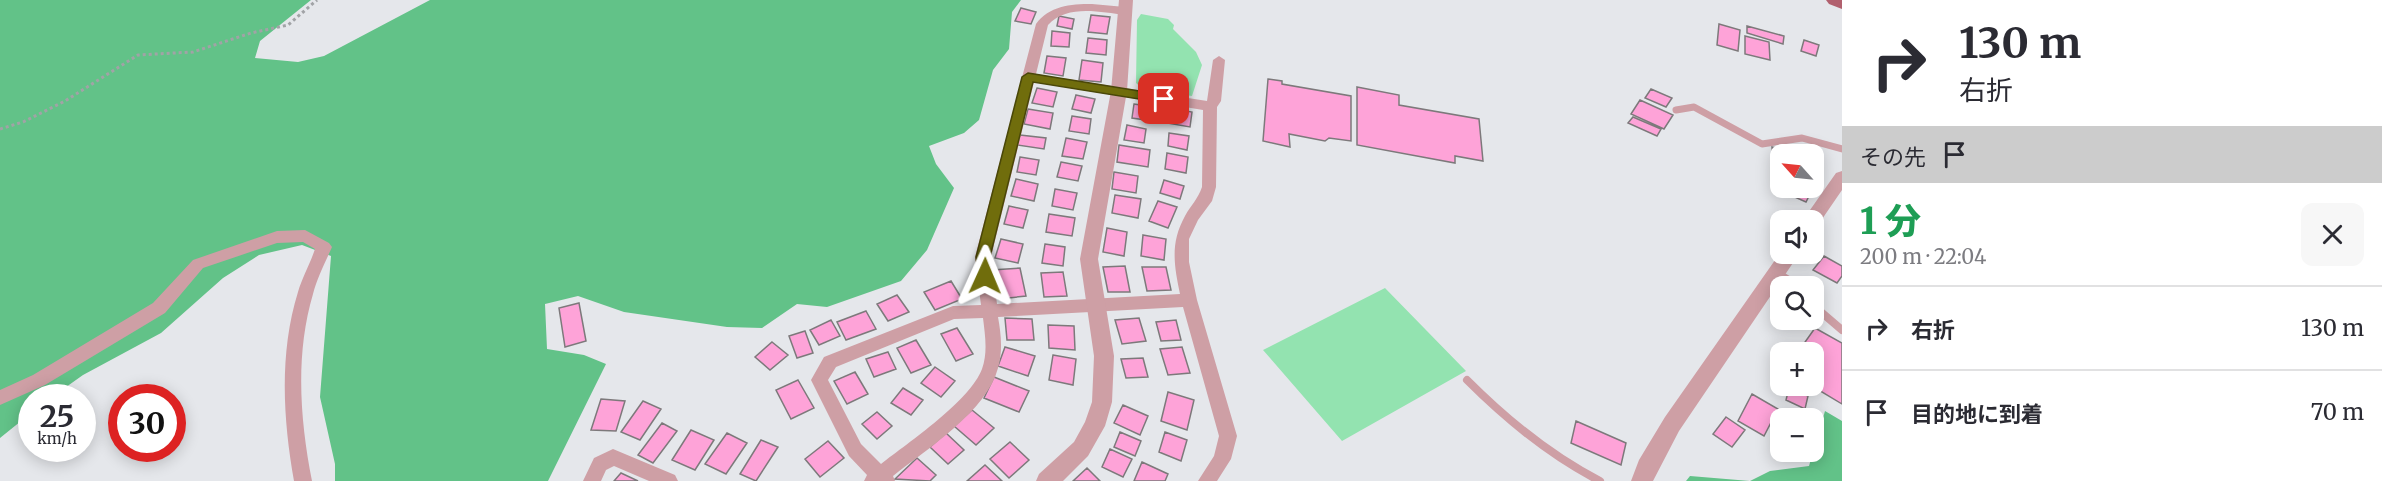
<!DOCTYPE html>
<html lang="ja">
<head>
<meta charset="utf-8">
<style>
  body { margin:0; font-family:Merriweather,"Noto Sans JP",serif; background:#f7f7f7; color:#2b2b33; height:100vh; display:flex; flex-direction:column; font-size:22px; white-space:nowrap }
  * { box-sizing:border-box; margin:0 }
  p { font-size:20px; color:#7c7c81 }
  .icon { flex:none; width:33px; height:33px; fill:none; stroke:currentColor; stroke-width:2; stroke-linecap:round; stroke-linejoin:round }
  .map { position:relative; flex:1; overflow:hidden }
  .panel { display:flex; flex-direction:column; background:#fff; width:540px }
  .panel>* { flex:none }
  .guide { background:#fff; color:#2b2b33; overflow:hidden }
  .needle { width:39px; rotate:297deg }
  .buttons { position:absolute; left:1770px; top:144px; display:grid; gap:12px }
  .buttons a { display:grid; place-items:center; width:54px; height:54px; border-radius:12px; background:#fff; box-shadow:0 3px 15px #0003; font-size:30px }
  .speed { position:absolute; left:18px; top:384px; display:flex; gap:12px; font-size:30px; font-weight:700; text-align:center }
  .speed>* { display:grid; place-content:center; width:78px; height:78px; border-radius:50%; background:#fff; box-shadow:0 3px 15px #0003; line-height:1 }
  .speed small { font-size:15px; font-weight:400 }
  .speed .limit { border:9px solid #d22; background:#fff; color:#111 }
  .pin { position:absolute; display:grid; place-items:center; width:51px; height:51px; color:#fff; margin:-26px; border-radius:12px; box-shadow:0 3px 9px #0006 }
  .me { position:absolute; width:66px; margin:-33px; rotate:1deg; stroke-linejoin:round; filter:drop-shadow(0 0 4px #0008) }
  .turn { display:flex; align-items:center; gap:21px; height:126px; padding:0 18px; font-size:27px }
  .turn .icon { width:78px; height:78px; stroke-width:2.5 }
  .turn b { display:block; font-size:42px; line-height:51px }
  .then { display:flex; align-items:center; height:57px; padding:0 18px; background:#0003; gap:12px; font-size:22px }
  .round { display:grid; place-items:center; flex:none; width:63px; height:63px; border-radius:12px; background:#f7f7f7 }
  .overview { display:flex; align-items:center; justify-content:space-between; height:102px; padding:0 18px }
  h1 { font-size:36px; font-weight:800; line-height:45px; color:#1e9e55 }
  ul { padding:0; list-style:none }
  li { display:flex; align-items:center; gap:18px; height:84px; padding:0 18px; border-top:2px solid #e1e1e2 }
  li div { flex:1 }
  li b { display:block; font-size:22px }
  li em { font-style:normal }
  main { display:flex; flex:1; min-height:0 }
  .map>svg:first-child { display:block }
</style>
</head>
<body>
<main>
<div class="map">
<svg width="1842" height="481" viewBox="0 0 1842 481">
  <rect width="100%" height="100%" fill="#e5e7eb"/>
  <path fill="#93e3b0" d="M1141,14L1168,19L1174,25L1173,29L1196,52L1202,65L1192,96L1143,89L1136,83L1137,20Z
    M1385,288L1466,371L1342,441L1263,350Z"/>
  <path fill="#62c288" d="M0,0H311L260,41L255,58L298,62L324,56L430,0H1021L1012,12L1009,49L993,70L979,120L964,133L929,146L936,164L954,188L927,250L901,281L827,307L797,304L762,328L727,327L624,312L578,296L545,304L547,349L584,355L606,364L548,481H335V464L320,397L331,256L302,245L259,255L223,278L161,333L83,375L52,397L32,398L31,413L0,438Z
    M1825,411L1842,421V481H1686L1690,476L1750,481L1770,471L1809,466Z"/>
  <path fill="#fea3d8" stroke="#7d797b" stroke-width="1.5" d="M1021,8L1036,12L1031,24L1015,21Z
    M1091,15L1110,17L1107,34L1088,32Z
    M1059,16L1074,19L1072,29L1057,26Z
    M1719,24L1740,30L1738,51L1717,45Z
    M1747,26L1784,36L1783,44L1747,33Z
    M1052,31L1070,33L1069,47L1051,46Z
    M1745,36L1769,42L1770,60L1745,54Z
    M1088,38L1107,40L1106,55L1086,53Z
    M1804,40L1819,45L1816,56L1801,51Z
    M1047,56L1066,58L1063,76L1044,73Z
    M1082,60L1103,63L1101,82L1079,80Z
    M1268,79L1282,81V84L1351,96V141L1329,138L1325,141L1289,134L1290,147L1263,141Z
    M1357,87L1399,95V105L1479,119L1483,161L1455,156V163L1357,145Z
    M1037,88L1057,92L1053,107L1032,103Z
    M1651,89L1672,98L1666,107L1645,98Z
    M1076,95L1095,99L1091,113L1072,109Z
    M1640,100L1673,115L1664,129L1631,114Z
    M1134,104L1153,107L1152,121L1132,118Z
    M1170,108L1192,112L1190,127L1167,123Z
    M1028,109L1053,113L1050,129L1024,124Z
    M1072,116L1091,119L1089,134L1069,131Z
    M1633,117L1661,129L1657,136L1628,123Z
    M1127,125L1146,129L1144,143L1124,140Z
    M1169,133L1189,136L1187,150L1168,146Z
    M1020,135L1046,138L1044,149L1017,145Z
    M1066,138L1087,142L1083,159L1062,156Z
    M1119,145L1150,150L1148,167L1117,162Z
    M1772,147L1800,154H1780V164L1773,162Z
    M1167,153L1188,157L1186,173L1165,169Z
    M1020,157L1039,160L1036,175L1017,172Z
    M1061,162L1082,166L1078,181L1057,177Z
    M1114,172L1138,176L1136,193L1112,189Z
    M1016,179L1038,184L1034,201L1011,196Z
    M1164,180L1184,186L1180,199L1160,193Z
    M1794,188H1813L1806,202L1790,195Z
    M1055,189L1077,193L1073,210L1052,206Z
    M1115,195L1141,199L1138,218L1112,213Z
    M1158,201L1177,207L1168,228L1149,221Z
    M1009,206L1028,210L1023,228L1004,224Z
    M1049,214L1075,218L1072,236L1046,232Z
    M1107,228L1127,232L1124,256L1103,252Z
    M1143,235L1166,239L1164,260L1141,256Z
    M1001,239L1023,244L1018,263L995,258Z
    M1045,244L1065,247L1063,266L1042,263Z
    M1824,256L1842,266V276L1837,283L1813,270Z
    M1125,266L1130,292H1108L1103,267Z
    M1142,267H1166L1171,290L1147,291Z
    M1020,268L1026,296L999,299L992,270Z
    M1063,272L1067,296L1044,297L1041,273Z
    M951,281L962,299L935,310L924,292Z
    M897,295L909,312L888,321L877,304Z
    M579,303L586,341L565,347L559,308Z
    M866,311L876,329L846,340L837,322Z
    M1005,318L1032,319L1034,340H1007Z
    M1139,318L1146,341L1122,344L1115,320Z
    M831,320L840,336L819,345L810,330Z
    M1176,320L1181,340L1161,341L1156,322Z
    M1048,325L1074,326L1075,350L1049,348Z
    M957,328L973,354L956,361L941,334Z
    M1815,328L1842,343V404L1812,386L1814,352H1798Z
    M805,331L813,353L797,358L789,336Z
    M916,340L931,365L911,373L897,348Z
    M772,342L788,355L770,370L755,357Z
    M1005,347L1035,356L1028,376L998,366Z
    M1182,347L1190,373L1168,375L1160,349Z
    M888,352L896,369L874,377L866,359Z
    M1053,355L1076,359L1073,385L1049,380Z
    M1143,358L1148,377L1126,378L1121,359Z
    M935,367L955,381L941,397L921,383Z
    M855,372L868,394L847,404L834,381Z
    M994,377L1029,391L1019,412L984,398Z
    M798,380L814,408L791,419L776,390Z
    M903,388L923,400L911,415L891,403Z
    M1789,388L1808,396L1805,409L1786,400Z
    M1168,392L1194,400L1187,430L1161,421Z
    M1752,394L1778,409L1764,436L1738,421Z
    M601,399L625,401L616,431L591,430Z
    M643,401L661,409L640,440L621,432Z
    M1123,405L1148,416L1140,435L1114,423Z
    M972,410L994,428L976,445L954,426Z
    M877,412L892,426L877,439L862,424Z
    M1726,417L1745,430L1732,447L1713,434Z
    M1576,421L1626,443L1621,465L1571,443Z
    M662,423L677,431L653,463L638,455Z
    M691,430L714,440L695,470L672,460Z
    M1120,432L1141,441L1135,456L1114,447Z
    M1165,432L1187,440L1181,461L1159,452Z
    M727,433L747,443L726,474L705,464Z
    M946,433L964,450L948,464L930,447Z
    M761,440L778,447L756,481L740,474Z
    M828,441L844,458L820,477L805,459Z
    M1010,442L1029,460L1009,478L990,459Z
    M1110,449L1132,459L1123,477L1102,467Z
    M917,458L936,475L930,481L895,479Z
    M1142,462L1168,474L1165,481H1134Z
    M985,465L1002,481H967Z
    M1087,468L1100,481H1073Z
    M621,473L638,481H614Z"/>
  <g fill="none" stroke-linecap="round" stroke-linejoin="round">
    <path stroke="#a1a3a6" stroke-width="3" stroke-dasharray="3 3" stroke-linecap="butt" d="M0,129L23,122L65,101L138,55L193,52L251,33L288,25L317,0"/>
    <path stroke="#ce9fa5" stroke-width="7" d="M1676,110L1694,107L1762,144L1802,138L1842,149"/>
    <path stroke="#ce9fa5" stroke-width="8" d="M1777,273L1798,286
      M1814,306L1842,330
      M1467,380C1507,420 1549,455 1600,481"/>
    <path fill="#ce9fa5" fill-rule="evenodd" d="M1092,4L1125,7L1131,11L1125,15C1100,12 1067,4 1048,25L1036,74L1207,101L1213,60L1219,56L1225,60L1221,101L1217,107L1216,187L1212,201L1198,220L1189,239V262L1197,300L1237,436L1231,459L1217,481H1198L1214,456L1219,436L1183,307L998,317C1001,334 1003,350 998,368C987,411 927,449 893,476L895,481H864L867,475L849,456L811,380L824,357L953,306L981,305L975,257L1036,24C1049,6 1070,4 1092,4ZM1034,82L1203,110L1202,187C1198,199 1191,205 1185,216C1170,243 1174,265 1180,294L997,304L991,257ZM983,318C985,335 988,352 982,369C970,401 909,442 881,464L861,444L828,380L836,367L954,319Z
      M305,230L329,243L332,247C325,263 317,278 313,294C295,355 300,420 312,481H294C283,419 279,353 298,292C302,278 310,264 315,249L303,242L277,243L203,268L165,313L45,385L0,405V390L33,375L153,303L193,260L277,231Z
      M613,449L675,475L678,481H649L614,466L606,470L601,481H583L594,458Z"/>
    <path fill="#ce9fa5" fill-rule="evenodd" d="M1119,0H1133L1127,91L1098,259L1114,356L1112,402L1105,426L1088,456L1063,481H1036L1039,474L1074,442L1085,422L1092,402L1094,356L1080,259L1111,91Z
      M1842,171V190L1818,225L1814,226V220H1803L1836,173Z
      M1780,253L1799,254L1679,431L1653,481H1631L1639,460L1665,417Z"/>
    <path fill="#b1606e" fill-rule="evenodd" d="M1826,0H1842V9L1829,4Z"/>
  </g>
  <path fill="#706d0c" stroke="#494708" stroke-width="1.5" d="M1028,73L1164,95L1170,99L1164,103L1033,82L990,257L992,276L985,281L978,276L976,257L1022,77Z"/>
</svg>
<div class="buttons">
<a><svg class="needle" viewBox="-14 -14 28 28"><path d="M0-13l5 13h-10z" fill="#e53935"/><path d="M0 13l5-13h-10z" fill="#7c7c81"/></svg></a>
<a><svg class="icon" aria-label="sound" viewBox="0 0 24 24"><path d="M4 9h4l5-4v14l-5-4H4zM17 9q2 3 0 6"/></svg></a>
<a><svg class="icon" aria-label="search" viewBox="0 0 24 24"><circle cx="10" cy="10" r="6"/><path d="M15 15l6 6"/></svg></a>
<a>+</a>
<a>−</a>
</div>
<div class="speed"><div>25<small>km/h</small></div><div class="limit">30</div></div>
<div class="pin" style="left:1164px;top:99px;background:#d93025"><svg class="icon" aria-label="arrive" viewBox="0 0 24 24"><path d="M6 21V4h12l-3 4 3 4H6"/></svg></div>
<svg class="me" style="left:985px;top:276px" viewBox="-20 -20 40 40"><path d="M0-17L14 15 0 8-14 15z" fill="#706d0c" stroke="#fff" stroke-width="4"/></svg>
</div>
<section class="panel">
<div class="guide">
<div class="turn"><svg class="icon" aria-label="right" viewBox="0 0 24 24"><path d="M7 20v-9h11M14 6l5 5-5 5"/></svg><div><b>130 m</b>右折</div></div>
<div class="then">その先<svg class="icon" aria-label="arrive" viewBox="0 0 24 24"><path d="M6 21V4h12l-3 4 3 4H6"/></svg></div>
</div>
<div class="overview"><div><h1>1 分</h1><p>200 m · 22:04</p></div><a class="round"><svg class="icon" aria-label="close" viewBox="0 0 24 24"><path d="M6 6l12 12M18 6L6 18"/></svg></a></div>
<ul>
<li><svg class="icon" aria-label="right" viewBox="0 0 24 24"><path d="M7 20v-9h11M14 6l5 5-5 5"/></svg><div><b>右折</b></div><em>130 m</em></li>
<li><svg class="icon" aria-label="arrive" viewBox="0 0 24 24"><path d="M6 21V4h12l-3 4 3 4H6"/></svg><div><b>目的地に到着</b></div><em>70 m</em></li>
</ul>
</section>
</main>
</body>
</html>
